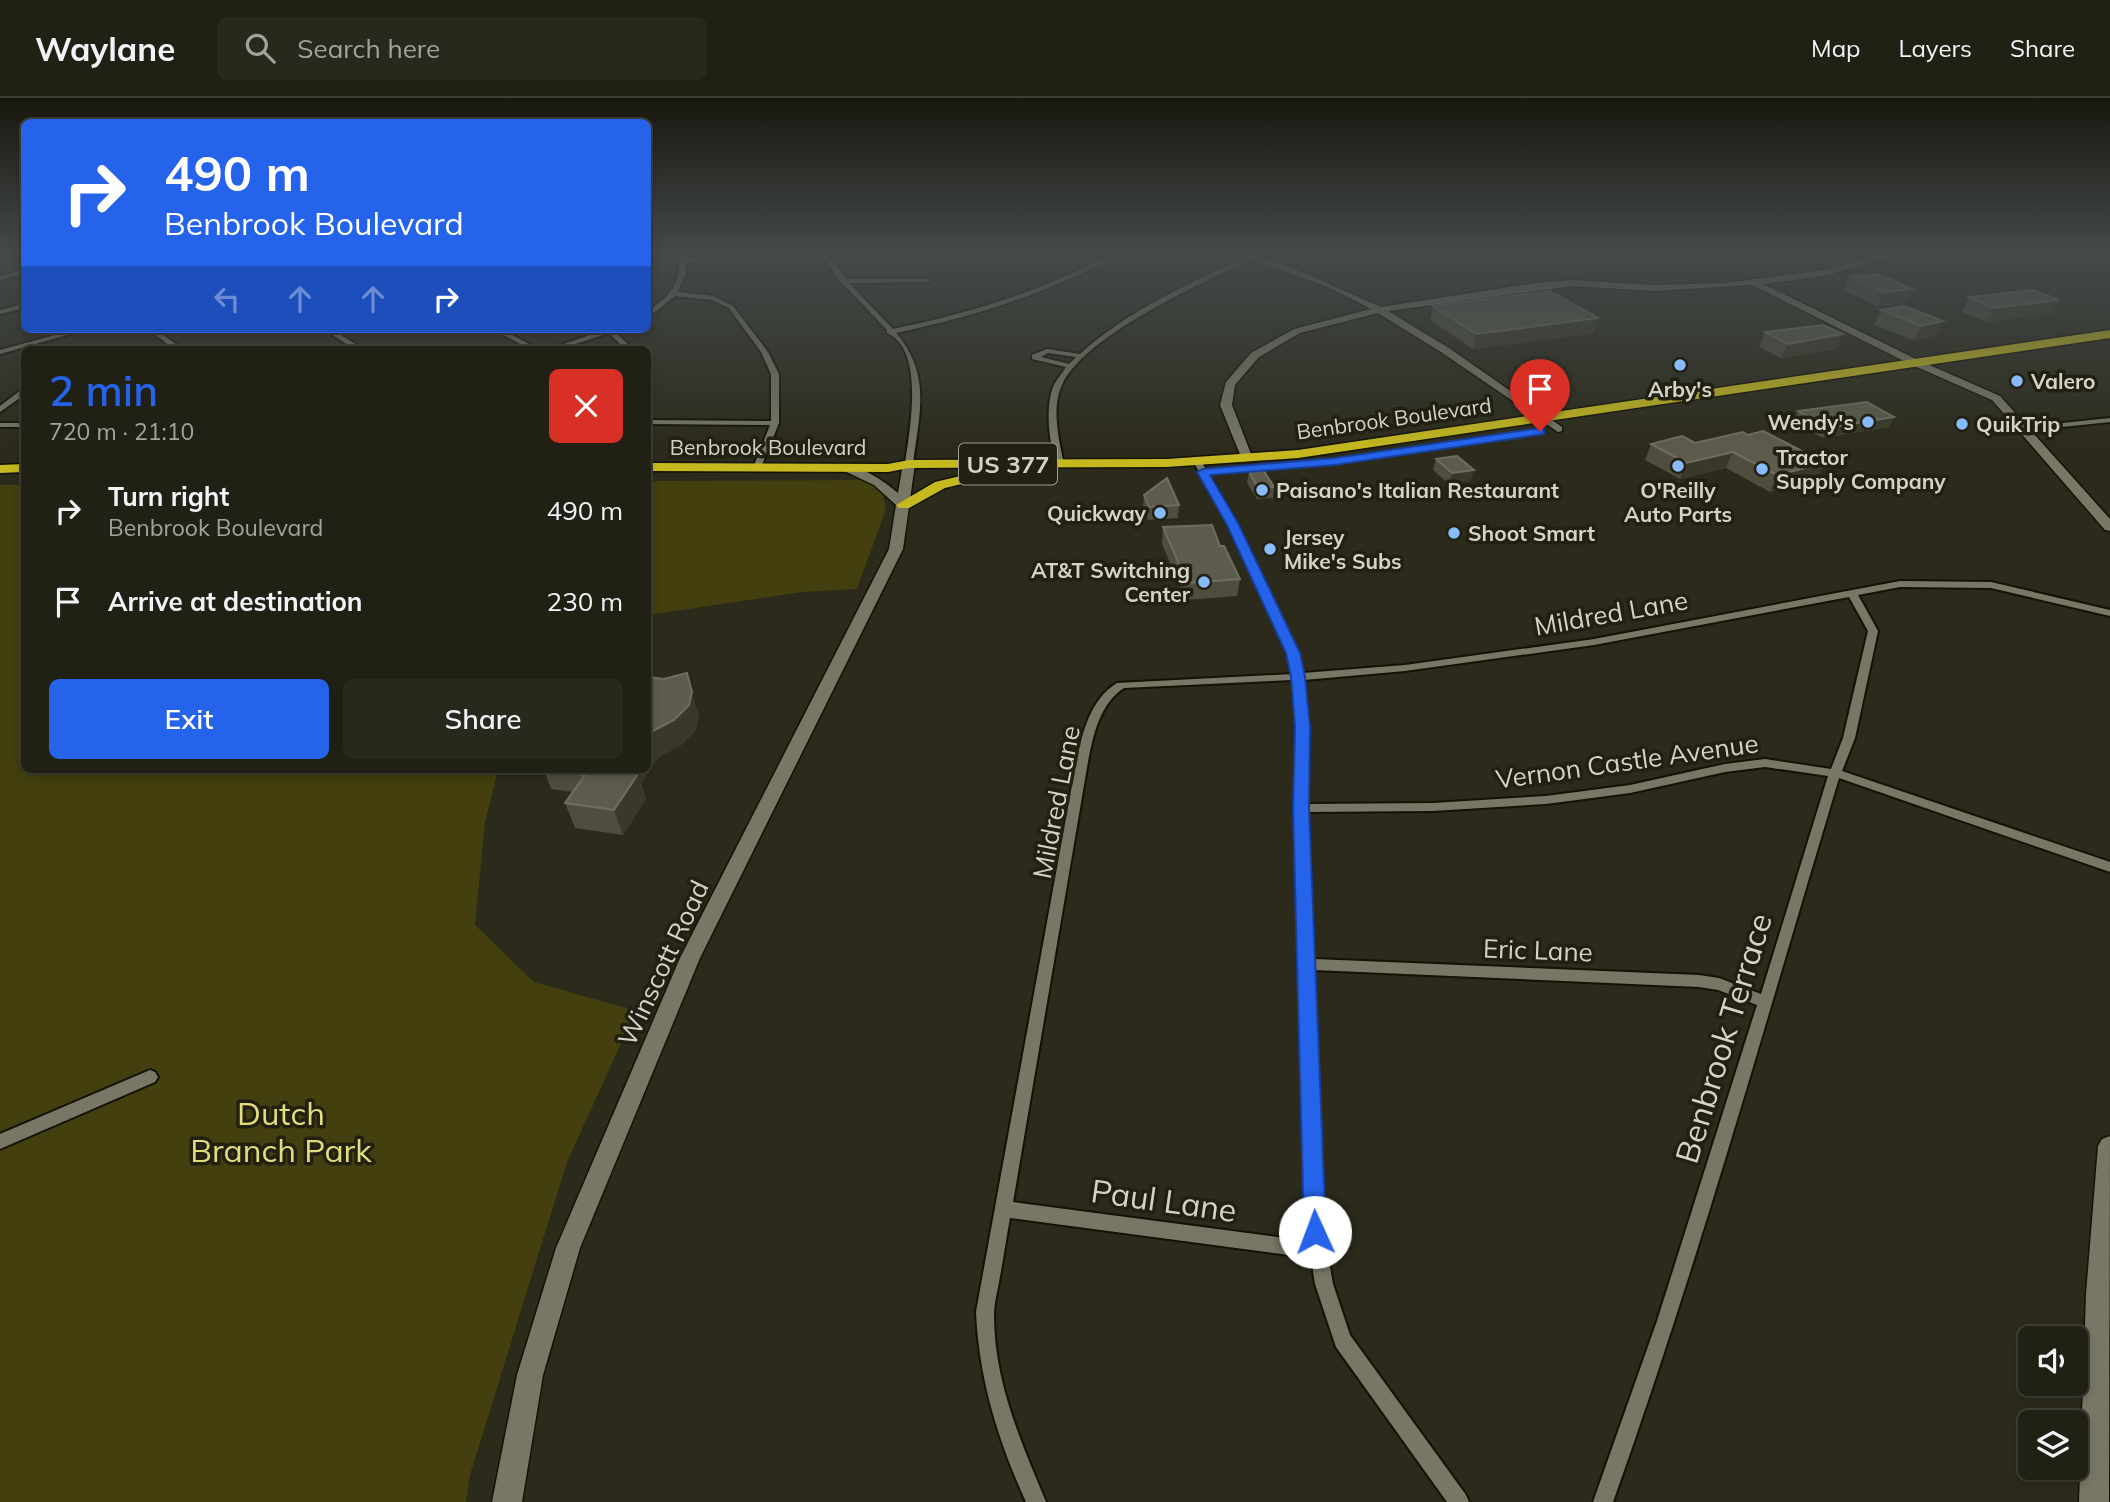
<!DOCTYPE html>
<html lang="en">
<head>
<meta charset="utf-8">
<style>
  body { margin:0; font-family:Mulish,sans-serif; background:#28281d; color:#f1f3f6; height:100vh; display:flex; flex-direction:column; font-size:26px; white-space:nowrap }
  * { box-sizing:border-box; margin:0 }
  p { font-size:23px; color:#a2a3a0 }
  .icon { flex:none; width:38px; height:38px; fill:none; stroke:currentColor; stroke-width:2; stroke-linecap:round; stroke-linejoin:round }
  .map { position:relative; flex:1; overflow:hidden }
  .panel { position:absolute; left:21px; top:248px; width:630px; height:427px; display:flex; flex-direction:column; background:#202014; border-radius:10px; box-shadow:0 4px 10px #0003,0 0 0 2px #3d3e34 }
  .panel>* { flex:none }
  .hud { position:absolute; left:21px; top:21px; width:630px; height:214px; border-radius:10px; box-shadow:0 4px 10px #0003,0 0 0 2px #3d3e34; background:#2563eb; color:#fff; overflow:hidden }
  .controls { position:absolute; left:2018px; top:1228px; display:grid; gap:14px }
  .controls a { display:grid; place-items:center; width:70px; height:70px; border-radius:10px; background:#202014; box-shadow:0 4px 10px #0003,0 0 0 2px #3d3e34; font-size:35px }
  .pin { position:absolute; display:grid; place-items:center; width:60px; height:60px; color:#fff; margin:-72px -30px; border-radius:50% 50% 50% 0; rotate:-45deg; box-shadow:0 0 7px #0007 }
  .pin .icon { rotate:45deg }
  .me { position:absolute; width:77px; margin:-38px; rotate:358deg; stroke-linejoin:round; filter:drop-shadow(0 0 5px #0008) }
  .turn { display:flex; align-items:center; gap:24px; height:147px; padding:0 28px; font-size:32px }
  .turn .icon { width:91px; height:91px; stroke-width:2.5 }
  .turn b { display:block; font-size:49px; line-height:60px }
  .lanes { display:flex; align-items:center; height:66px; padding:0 28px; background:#0003; justify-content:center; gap:35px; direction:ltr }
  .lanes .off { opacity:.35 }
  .round { display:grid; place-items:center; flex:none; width:74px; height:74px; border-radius:10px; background:#28281d }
  .overview { display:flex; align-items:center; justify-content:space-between; height:119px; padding:0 28px }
  h1 { font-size:42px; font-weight:600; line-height:52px; color:#2563eb }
  .cta { display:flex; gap:14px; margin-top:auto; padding:14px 28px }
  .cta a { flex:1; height:80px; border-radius:10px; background:#2563eb; color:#fff; font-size:28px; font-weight:600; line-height:80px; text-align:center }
  .cta a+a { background:#28281d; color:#f1f3f6 }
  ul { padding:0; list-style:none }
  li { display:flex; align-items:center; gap:21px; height:91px; padding:0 28px }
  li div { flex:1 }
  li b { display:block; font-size:26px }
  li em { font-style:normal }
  header { display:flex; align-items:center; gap:42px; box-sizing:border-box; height:98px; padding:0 35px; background:#202014; border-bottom:2px solid #3d3e34 }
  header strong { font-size:33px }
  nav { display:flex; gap:38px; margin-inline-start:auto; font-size:24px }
  .search { width:490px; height:63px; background:#28281d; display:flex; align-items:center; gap:18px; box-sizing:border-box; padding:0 24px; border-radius:10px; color:#a2a3a0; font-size:26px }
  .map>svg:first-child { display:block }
</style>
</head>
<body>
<header>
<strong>Waylane</strong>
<div class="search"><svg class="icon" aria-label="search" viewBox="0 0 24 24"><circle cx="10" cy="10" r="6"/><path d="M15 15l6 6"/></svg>Search here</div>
<nav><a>Map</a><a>Layers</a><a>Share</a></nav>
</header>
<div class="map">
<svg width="2110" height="1404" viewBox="0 0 2110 1404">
  <rect width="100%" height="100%" fill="#2b2a1b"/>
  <path fill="#433f0e" d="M872,382L882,391L886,411L857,491L802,494L648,517V383Z
    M0,387H24V672H498L485,725L475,827L534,884L636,913L567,1064L470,1377L466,1404H0Z"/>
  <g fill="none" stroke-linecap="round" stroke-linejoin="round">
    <defs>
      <path id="street" d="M678,157H684L685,161L739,157L686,165V176L678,194L713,198L733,208L768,254L779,276V325L760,372L753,370L770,327L648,326V322L771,323V276L761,254L729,210L712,202L675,198L658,212L648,218V213C669,199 683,184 678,157Z
        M822,157H828L846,181H931L929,184L849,185L893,231C961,217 1027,198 1089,167L1044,157C1058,157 1086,166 1096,164C1104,162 1109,157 1118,157C1104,166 1089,172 1074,179C1017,205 957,222 896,235C932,277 919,316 913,366L909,369L905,366C909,334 926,252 887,235V232L842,185L839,184V182Z
        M1252,157H1261C1246,166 1228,172 1212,180C1172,200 1080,245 1062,287C1051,310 1059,342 1064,366L1057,368C1049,346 1045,311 1053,289C1056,282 1062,276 1066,269L1032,261V257L1047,251L1080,256C1128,212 1193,183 1252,157ZM1048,255L1076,259L1069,266L1041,259Z
        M1869,157H1879L1887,161L1884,163Z
        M24,172V176L0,182V178Z
        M24,206V210L0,216V212Z
        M77,231H88L0,256V252Z
        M148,231H155L184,252H175Z
        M323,231H331L365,252H356Z
        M493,231H501L540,252H531Z
        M608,231H618L614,233L634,252H626L609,235L557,252H546Z
        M648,291H651L652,296L648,298Z
        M21,292H24V297L0,314V308Z
        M2110,320V324L2024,333L2020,331L2024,329Z
        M0,325H24V329H0Z
        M1197,360L1201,363L1237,425L1298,555L1303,575L1405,567L1594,541L1900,483L1991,484L2110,512V518L1991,490L1900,489L1858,497L1878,533L1855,640L1842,673L2110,764V774L1839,680C1766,922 1698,1166 1613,1404H1593L1657,1223L1757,907L1718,892L1699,889L1314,872L1324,1134L1333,1186L1350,1237L1466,1397L1469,1404H1447L1336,1249L1315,1186L1311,1160L1010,1120C1006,1142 1003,1163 999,1184C997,1195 994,1206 994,1217C994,1284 1021,1344 1046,1404H1026C998,1342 979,1282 976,1214L1072,687C1079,652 1084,605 1117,585L1292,576L1288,555L1227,425L1193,363ZM1849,499L1868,533L1843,640L1831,671L1765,661L1725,666L1630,687L1546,698L1433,705L1308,706L1309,629L1304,582L1405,573L1594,547ZM1293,582L1297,629L1296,710L1308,1143L1013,1104L1084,687C1090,655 1094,609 1124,590ZM1765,669L1828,678L1761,896L1719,880L1699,877L1314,861L1308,714L1433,713L1546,706L1630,695L1725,674Z
        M150,972L155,974L158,979L155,984L0,1051V1036Z"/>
      <path id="secondary" d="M1238,157H1252L1291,169L1381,209L1535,185L1573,182L1653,187L1725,185L1824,172L1880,157H1894L1825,178L1763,186L1918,262L2000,298L2110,421V433L2105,432L1992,302L1910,266L1752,187L1653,193L1573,188L1388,213L1449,250L1562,329V333L1558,334L1441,254L1378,215L1300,235L1259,259L1235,287L1232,307L1253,361L1243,364L1220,307L1226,284L1251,255L1294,231L1371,211L1328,189Z
        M909,362L915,366L903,451L700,860L580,1150L543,1277L522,1404H492L517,1277L556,1150L680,860L889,451L896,407L874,387L838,370C852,360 887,385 898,395L903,366Z
        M2110,1038L2109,1404H2079L2086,1196L2098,1048L2102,1041Z"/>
      <path id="highway" d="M2110,232V240L1298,360L1167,369L909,370L888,374L648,373V365L888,366L909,362L1167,361L1298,352Z
        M24,366V374L0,375V367Z
        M977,374L982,375V381L945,390L909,410H899L896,407L935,384Z"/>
    </defs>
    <use href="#street" stroke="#131205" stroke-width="4"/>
    <use href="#secondary" stroke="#131205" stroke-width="3"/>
    <use href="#highway" stroke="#131205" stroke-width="3"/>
    <use href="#street" fill="#787766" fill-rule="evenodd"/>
    <use href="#secondary" fill="#787766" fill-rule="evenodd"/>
    <use href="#highway" fill="#c5b91f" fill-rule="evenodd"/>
  </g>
  <path fill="#4e4d3e" d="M1850,178L1912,191L1905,205L1877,208L1844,192Z
    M1969,199L2059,202L2051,216L1986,224L1962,214Z
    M1433,208L1598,220L1593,235L1473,251L1430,222Z
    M1904,208L1935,238L1913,242L1874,227L1881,212Z
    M1765,234L1836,251L1781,260L1759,249Z
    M1544,264L1555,289L1534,292L1519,282L1523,267Z
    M1798,313L1889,329L1823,340L1793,324Z
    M1748,337L1825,365L1817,382L1770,394L1726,370L1680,381L1645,362L1651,346L1695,345Z
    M1436,361L1471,383L1449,386L1433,372Z
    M1249,374L1274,389L1273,400L1257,401L1247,385Z
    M1144,397L1179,407L1178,420L1148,422L1143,411Z
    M1163,429L1220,448L1240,481L1237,498L1186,502L1162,446Z
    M648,579L699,618L696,632L681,647L659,659L641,685L646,701L623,737L575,730L565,705L573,694L551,691L544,672H648Z"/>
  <path fill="#3a3929" d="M1912,191L1905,205L1877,208L1884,194Z
    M2059,202L2051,216L1986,224L1994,210Z
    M1598,220L1593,235L1473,251L1476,236Z
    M1943,223L1935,238L1913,242L1921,228Z
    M1843,236L1836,251L1781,260L1788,246Z
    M1559,273L1555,289L1534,292L1539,276Z
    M1894,319L1889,329L1823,340L1828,330Z
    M1733,354L1726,370L1680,381L1686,365Z
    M1825,365L1817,382L1770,394L1777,377Z
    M1474,372L1471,383L1449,386L1452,375Z
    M692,594L699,618L696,632L681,647L659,659L641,685L646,701L623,737L614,712L622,674L624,672H648V639L651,634Z"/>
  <path fill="#5c5b4c" stroke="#6f6e60" stroke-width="2" d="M1877,176L1912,191L1884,194L1850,178Z
    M2033,192L2059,202L1994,210L1969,199Z
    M1550,193L1598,220L1476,236L1433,208Z
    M1904,208L1943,223L1921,228L1881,212Z
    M1823,227L1843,236L1788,246L1765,234Z
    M1544,264L1559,273L1539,276L1523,267Z
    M1867,304L1894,319L1828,330L1798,313Z
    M1763,333L1825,365L1777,377L1733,354L1686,365L1651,346L1682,338L1695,345L1743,334L1748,337Z
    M1457,358L1474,372L1452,375L1436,361Z
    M1264,373L1274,389L1258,390L1249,374Z
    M1167,380L1179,407L1149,409L1144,397Z
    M1212,427L1220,448H1224L1240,481L1187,485L1163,429Z
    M687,575L692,594L689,607L674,622L651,634L648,639V579L664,581Z
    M579,672H624L622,674L638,676L614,712L565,705L585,677L576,676Z"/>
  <linearGradient id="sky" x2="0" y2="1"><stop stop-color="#18170f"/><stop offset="0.44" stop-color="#444a4a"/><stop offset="1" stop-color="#444a4a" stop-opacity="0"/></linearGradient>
  <rect width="2110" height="354" fill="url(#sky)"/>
  <path fill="#2563eb" stroke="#184099" stroke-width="2" d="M1540,330L1544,331V336L1335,367L1210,377L1238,425L1300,555L1305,579L1310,629L1309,710L1326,1134L1323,1141L1315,1145L1307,1141L1304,1134L1293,710L1295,629L1291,579L1286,555L1226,425L1197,374L1203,371L1335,360Z"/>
  <g fill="#88bbfc" stroke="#212011" stroke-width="2.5">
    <circle cx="1680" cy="267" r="7"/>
    <circle cx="2017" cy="283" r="7"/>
    <circle cx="1868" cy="324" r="7"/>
    <circle cx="1962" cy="326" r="7"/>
    <circle cx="1678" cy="368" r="7"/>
    <circle cx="1762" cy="371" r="7"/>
    <circle cx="1262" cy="392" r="7"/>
    <circle cx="1160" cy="415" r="7"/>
    <circle cx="1454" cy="435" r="7"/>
    <circle cx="1270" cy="451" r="7"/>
    <circle cx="1204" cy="484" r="7"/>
  </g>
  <g text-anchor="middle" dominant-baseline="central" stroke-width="7" stroke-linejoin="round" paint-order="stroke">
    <g font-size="21" font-weight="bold" fill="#d3d3c9" stroke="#212011" text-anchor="start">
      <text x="2031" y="283">Valero</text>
      <text x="1680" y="291" text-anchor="middle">Arby's</text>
      <text x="1854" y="324" text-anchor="end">Wendy's</text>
      <text x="1976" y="326">QuikTrip</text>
      <text x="1776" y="359">Tractor<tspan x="1776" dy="24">Supply Company</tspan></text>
      <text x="1276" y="392">Paisano's Italian Restaurant</text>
      <text x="1678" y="392" text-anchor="middle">O'Reilly<tspan x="1678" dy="24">Auto Parts</tspan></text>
      <text x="1146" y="415" text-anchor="end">Quickway</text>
      <text x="1468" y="435">Shoot Smart</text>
      <text x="1284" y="439">Jersey<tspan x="1284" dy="24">Mike's Subs</tspan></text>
      <text x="1190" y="472" text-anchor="end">AT&amp;T Switching<tspan x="1190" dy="24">Center</tspan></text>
    </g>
    <g font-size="21" fill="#d3d3c9" stroke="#212011">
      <text transform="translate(1394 320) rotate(-8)">Benbrook Boulevard</text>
      <text x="768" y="349">Benbrook Boulevard</text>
    </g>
    <rect fill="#212011" stroke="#9e9d92" stroke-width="2" x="959" y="345.5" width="98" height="41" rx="5"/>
    <g font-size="24" font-weight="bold" fill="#d3d3c9">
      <text x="1008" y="366">US 377</text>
    </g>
    <g font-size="26" fill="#d3d3c9" stroke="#212011">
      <text transform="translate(1611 515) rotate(-10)">Mildred Lane</text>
      <text transform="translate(1627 663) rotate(-8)">Vernon Castle Avenue</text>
      <text transform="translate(1056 704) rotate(-79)">Mildred Lane</text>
      <text transform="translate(1538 852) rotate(2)">Eric Lane</text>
      <text transform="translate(663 865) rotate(-65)">Winscott Road</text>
    </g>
    <g font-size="32" fill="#d3d3c9" stroke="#212011">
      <text transform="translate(1723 940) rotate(-73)">Benbrook Terrace</text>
      <text transform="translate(1164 1102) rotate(8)">Paul Lane</text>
    </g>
    <g font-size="32" fill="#e2dc7f" stroke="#212011">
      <text x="281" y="1015">Dutch<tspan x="281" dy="37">Branch Park</tspan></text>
    </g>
  </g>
</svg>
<div class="controls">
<a><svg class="icon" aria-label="sound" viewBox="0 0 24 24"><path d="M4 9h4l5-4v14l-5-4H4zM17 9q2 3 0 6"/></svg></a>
<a><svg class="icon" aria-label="layers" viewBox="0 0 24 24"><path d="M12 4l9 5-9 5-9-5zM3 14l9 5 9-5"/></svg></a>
</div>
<div class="pin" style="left:1540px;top:333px;background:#d93025"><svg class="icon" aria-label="arrive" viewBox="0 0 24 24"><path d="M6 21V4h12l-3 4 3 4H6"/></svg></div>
<svg class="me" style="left:1315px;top:1134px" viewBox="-20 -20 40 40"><circle r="19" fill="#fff"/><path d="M0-13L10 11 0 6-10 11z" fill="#2563eb"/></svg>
<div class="hud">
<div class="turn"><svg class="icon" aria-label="right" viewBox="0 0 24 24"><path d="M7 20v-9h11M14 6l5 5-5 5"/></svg><div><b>490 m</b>Benbrook Boulevard</div></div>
<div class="lanes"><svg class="icon off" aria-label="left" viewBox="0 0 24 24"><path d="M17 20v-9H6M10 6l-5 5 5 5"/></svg><svg class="icon off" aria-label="ahead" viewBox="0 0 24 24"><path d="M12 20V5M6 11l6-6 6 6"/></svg><svg class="icon off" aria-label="ahead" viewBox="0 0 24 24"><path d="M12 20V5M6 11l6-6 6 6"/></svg><svg class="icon" aria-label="right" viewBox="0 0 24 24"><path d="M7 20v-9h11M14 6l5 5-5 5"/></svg></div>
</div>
<section class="panel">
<div class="overview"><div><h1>2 min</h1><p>720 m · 21:10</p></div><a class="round" style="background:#d93025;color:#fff"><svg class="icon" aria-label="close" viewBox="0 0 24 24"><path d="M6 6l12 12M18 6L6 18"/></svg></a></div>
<ul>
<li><svg class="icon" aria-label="right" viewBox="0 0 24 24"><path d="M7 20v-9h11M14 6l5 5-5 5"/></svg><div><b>Turn right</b><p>Benbrook Boulevard</p></div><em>490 m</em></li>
<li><svg class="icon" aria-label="arrive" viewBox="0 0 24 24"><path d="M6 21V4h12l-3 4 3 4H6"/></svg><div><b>Arrive at destination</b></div><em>230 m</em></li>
</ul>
<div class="cta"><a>Exit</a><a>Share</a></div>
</section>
</div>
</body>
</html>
